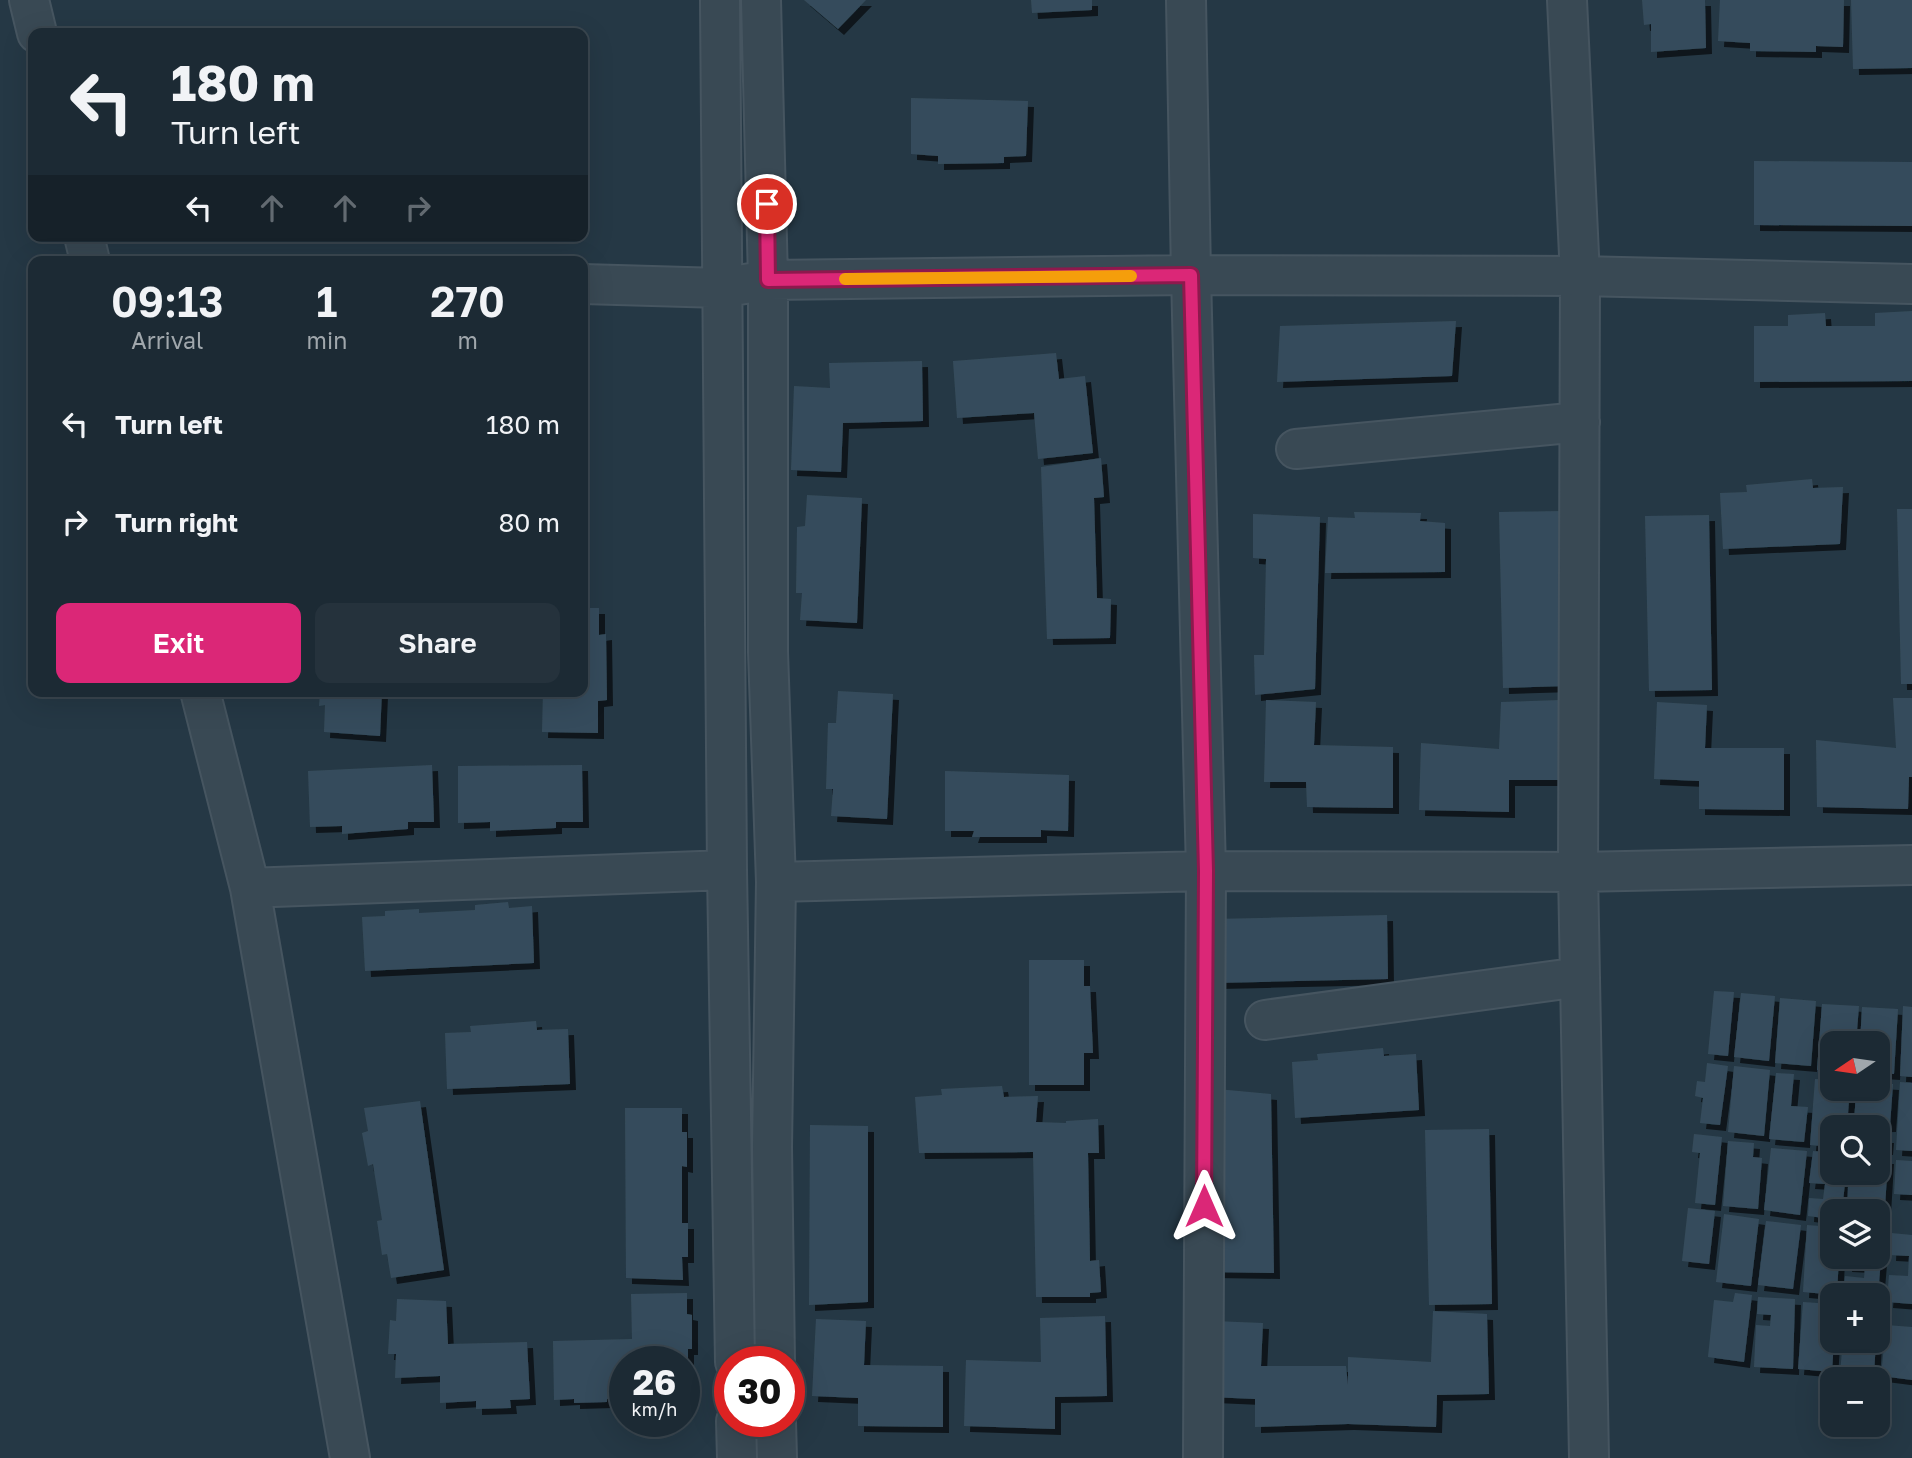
<!DOCTYPE html>
<html lang="en">
<head>
<meta charset="utf-8">
<style>
  body { margin:0; font-family:"Golos Text",sans-serif; background:#25323c; color:#f1f3f6; height:100vh; display:flex; flex-direction:column; font-size:26px; white-space:nowrap }
  * { box-sizing:border-box; margin:0 }
  p { font-size:23px; color:#a0a7ac }
  .icon { flex:none; width:38px; height:38px; fill:none; stroke:currentColor; stroke-width:2; stroke-linecap:round; stroke-linejoin:round }
  .map { position:relative; flex:1; overflow:hidden }
  .panel { position:absolute; left:28px; top:256px; width:560px; height:441px; display:flex; flex-direction:column; background:#1c2a34; border-radius:14px; box-shadow:0 7px 28px #0002,0 0 0 2px #3a464f }
  .panel>* { flex:none }
  .guide { position:absolute; left:28px; top:28px; width:560px; height:214px; border-radius:14px; box-shadow:0 7px 28px #0002,0 0 0 2px #3a464f; background:#1c2a34; color:#f1f3f6; overflow:hidden }
  .needle { width:46px; rotate:257deg }
  .tools { position:absolute; left:1820px; top:1031px; display:grid; gap:14px }
  .tools a { display:grid; place-items:center; width:70px; height:70px; border-radius:14px; background:#1c2a34; box-shadow:0 7px 28px #0002,0 0 0 2px #3a464f; font-size:35px }
  .speed { position:absolute; left:609px; top:1346px; display:flex; gap:14px; font-size:35px; font-weight:700; text-align:center }
  .speed>* { display:grid; place-content:center; width:91px; height:91px; border-radius:50%; background:#1c2a34; box-shadow:0 7px 28px #0002,0 0 0 2px #3a464f; line-height:1 }
  .speed small { font-size:18px; font-weight:400 }
  .speed .limit { border:10px solid #d22; background:#fff; color:#111 }
  .pin { position:absolute; display:grid; place-items:center; width:60px; height:60px; color:#fff; margin:-30px; border:4px solid #fff; border-radius:50%; box-shadow:0 2px 7px #0007 }
  .me { position:absolute; width:77px; margin:-38px; rotate:0deg; stroke-linejoin:round; filter:drop-shadow(0 0 5px #0008) }
  .turn { display:flex; align-items:center; gap:24px; height:147px; padding:0 28px; font-size:32px }
  .turn .icon { width:91px; height:91px; stroke-width:2.5 }
  .turn b { display:block; font-size:49px; line-height:60px }
  .lanes { display:flex; align-items:center; height:66px; padding:0 28px; background:#0003; justify-content:center; gap:35px; direction:ltr }
  .lanes .off { opacity:.35 }
  .eta { display:flex; justify-content:space-evenly; align-items:center; height:119px; text-align:center }
  .eta b { font-size:42px; font-weight:600; line-height:49px }
  .primary-button { display:flex; gap:14px; margin-top:auto; padding:14px 28px }
  .primary-button a { flex:1; height:80px; border-radius:14px; background:#db2777; color:#fff; font-size:28px; font-weight:600; line-height:80px; text-align:center }
  .primary-button a+a { background:#25323c; color:#f1f3f6 }
  ul { padding:0; list-style:none }
  li { display:flex; align-items:center; gap:21px; height:98px; padding:0 28px }
  li div { flex:1 }
  li b { display:block; font-size:26px }
  li em { font-style:normal }
  .map>svg:first-child { display:block }
</style>
</head>
<body>
<div class="map">
<svg width="1912" height="1458" viewBox="0 0 1912 1458">
  <defs>
    <filter id="shadow"><feDropShadow dx="6" dy="6" stdDeviation="0" flood-color="#0009"/></filter>
  </defs>
  <rect width="100%" height="100%" fill="#253845"/>
  <path fill="#364c5b" filter="url(#shadow)" d="M804,0H866L838,29Z
    M1031,0H1092V10L1032,13Z
    M1642,0H1705L1706,48L1651,52V24L1644,25Z
    M1720,0H1844L1843,47L1816,46V52L1750,51V43L1718,41Z
    M1851,0H1912V68L1853,69Z
    M911,98L1028,101L1026,156L1004,157V163L938,164V156L911,154Z
    M1754,161L1912,162V226L1754,225Z
    M1912,311V381L1754,382V326H1788V315L1825,313L1826,326H1875V313Z
    M1456,321L1452,376L1277,382L1280,326Z
    M1056,353L1059,379L1085,376L1093,453L1038,459L1034,413L957,418L953,361Z
    M922,361L923,421L843,423L841,472L791,470L794,386L830,388L829,363Z
    M1101,458L1104,497L1094,498L1097,598L1111,599L1110,638L1047,639L1041,467Z
    M1812,479L1813,488L1843,487L1840,544L1723,549L1720,493L1747,492L1746,485Z
    M807,495L862,498L857,623L800,620L802,593H796L797,527L805,526Z
    M1897,509H1912V684H1901Z
    M1563,511L1567,686L1503,688L1499,512Z
    M1354,512L1421,513L1420,521L1445,523V572L1325,573L1328,517L1355,518Z
    M1253,514L1320,517L1315,689L1255,695L1254,655H1264L1266,559L1253,558Z
    M1709,515L1712,690L1649,691L1645,516Z
    M583,608H599V635L606,634L607,700L598,701V733L542,732L543,691H583Z
    M320,691H382L380,736L324,732L325,705L319,706Z
    M838,691L893,694L887,819L831,816L833,789H826L828,723H836Z
    M1893,698H1912V777H1909L1908,809L1817,807L1816,740L1896,748Z
    M1266,700L1316,702L1314,745L1393,747V808L1307,807L1306,782H1264Z
    M1560,700L1562,780H1509V812L1419,810L1421,743L1499,749L1501,702Z
    M1657,702L1707,705L1705,748H1784V810L1699,809V781L1654,779Z
    M432,765L434,822H408V829L342,834V826L310,827L308,771Z
    M582,765L583,822H556V828L490,831V822L458,823V766Z
    M945,771L1069,775L1068,831L1041,830V837H972L974,831H945Z
    M508,902L509,908L532,906L534,963L365,971L362,917L385,916V911L419,909V913L475,910V905Z
    M1387,915L1388,979L1214,983L1213,919Z
    M1029,960H1084V986H1090L1093,1053H1084V1085H1029Z
    M1714,991L1734,992L1728,1056L1708,1054Z
    M1741,993L1775,996L1769,1061L1734,1057Z
    M1780,998L1816,1001L1811,1066L1775,1063Z
    M1822,1004L1859,1006L1856,1043H1832V1071L1817,1070Z
    M1903,1006L1912,1007V1077L1900,1076Z
    M1862,1007L1898,1009L1894,1074L1878,1073V1043H1860Z
    M536,1021L537,1030L568,1029L570,1084L447,1089L445,1033L471,1032L470,1026Z
    M1383,1048L1384,1056L1416,1054L1419,1110L1295,1118L1292,1062L1318,1060L1317,1054Z
    M1707,1063L1728,1066L1720,1125L1700,1123L1703,1098L1695,1096L1697,1081L1705,1082Z
    M1734,1066L1770,1070L1764,1136L1728,1132Z
    M1776,1073L1794,1074L1791,1106L1808,1107L1804,1142L1769,1139Z
    M1815,1079L1832,1080V1088H1850L1847,1127H1832V1147L1810,1145Z
    M1900,1082L1912,1083V1151L1896,1150Z
    M1878,1083L1893,1084L1890,1126L1854,1127L1856,1088H1878Z
    M1002,1086L1004,1097L1038,1096L1036,1122L1066,1123V1121L1098,1119L1099,1153H1088L1090,1261L1099,1260L1101,1292L1090,1293V1297H1036L1033,1152L919,1153L915,1097L942,1095L941,1089Z
    M1206,1088L1271,1094L1274,1273L1208,1272Z
    M420,1101L444,1270L391,1278L387,1254L382,1255L377,1221L382,1220L373,1164L368,1166L362,1133L368,1131L364,1108Z
    M625,1108H682V1132H687V1167L682,1166V1223H688V1257H682L683,1280L626,1278Z
    M810,1125L868,1126V1302L809,1305Z
    M1489,1129L1492,1304L1429,1305L1425,1130Z
    M1694,1134L1722,1137L1715,1205L1695,1203L1700,1153L1692,1152Z
    M1878,1137H1888L1887,1149H1878Z
    M1728,1141L1754,1143L1753,1157L1762,1158L1758,1209L1723,1206Z
    M1771,1148L1807,1151L1800,1215L1764,1210Z
    M1813,1151L1832,1153L1830,1173L1846,1174L1842,1211H1832V1219L1808,1216L1809,1198L1823,1199L1825,1184L1809,1183Z
    M1878,1158H1888L1884,1225H1878V1211H1847L1848,1186L1871,1187V1172H1878Z
    M1896,1160L1912,1161V1195L1894,1194Z
    M1688,1208L1715,1211L1709,1264L1682,1261Z
    M1724,1214L1759,1219L1751,1286L1716,1282Z
    M1766,1221L1801,1225L1793,1289L1758,1285Z
    M1807,1225L1832,1227V1256H1839L1837,1295L1803,1292Z
    M1891,1233L1912,1235V1304L1887,1302L1889,1275L1908,1276L1909,1256L1890,1255Z
    M1878,1234L1883,1235L1878,1295H1843L1845,1276L1864,1278L1865,1267L1846,1266L1847,1256H1878Z
    M687,1293V1314L692,1315V1349H688V1373H684V1362H625V1398L607,1399V1402L574,1403V1399L554,1400L553,1341L632,1339L631,1294Z
    M1735,1293L1752,1295L1744,1362L1708,1357L1714,1300L1733,1302Z
    M1758,1297L1795,1299L1793,1369L1754,1367L1756,1325L1770,1326L1771,1315L1757,1314Z
    M397,1299L446,1301L448,1344L527,1342L530,1399L510,1400L511,1408L476,1409V1401L440,1403V1376L395,1378L396,1354H388L390,1320L396,1321Z
    M1803,1302L1832,1304V1340H1834L1832,1372L1798,1369Z
    M1433,1311L1487,1314L1489,1394L1437,1395L1436,1427L1348,1424L1255,1427V1399L1210,1397L1213,1321L1263,1323L1261,1366H1346L1348,1385V1357L1431,1362Z
    M1105,1316L1107,1396L1055,1397V1429L964,1426L966,1360L1041,1362L1040,1318Z
    M816,1319L866,1321L864,1365L943,1366V1427L858,1426V1398L812,1396Z
    M1886,1325L1912,1327V1380L1881,1376Z
    M1843,1340H1876L1874,1375L1840,1373Z"/>
  <g fill="none" stroke-linecap="round" stroke-linejoin="round">
    <defs>
      <path id="street" d="M29,0L37,33
        M720,0L727,870L735,1362
        M761,0L768,280V652L776,882L772,1147L775,1362
        M1186,0L1191,275L1580,276L1912,284
        M1567,0L1580,276L1578,872L1589,1458
        M84,236L90,261
        M583,284L721,288L768,280L1191,275L1206,871L1203,1458
        M1296,449L1580,422
        M200,691L250,888L350,1458
        M776,882L1206,871L1578,872L1912,865
        M250,888L727,870
        M1265,1020L1580,977
        M736,1421L737,1458
        M776,1421L777,1458"/>
    </defs>
    <use href="#street" stroke="#465560" stroke-width="42"/>
    <use href="#street" stroke="#394954" stroke-width="38"/>
  </g>
  <g fill="none" stroke-linecap="round" stroke-linejoin="round">
    <defs>
      <path id="route" d="M767,204L768,280L1191,275L1206,871L1204,1206"/>
    </defs>
    <use href="#route" stroke="#8e194d" stroke-width="18"/>
    <use href="#route" stroke="#db2777" stroke-width="12"/>
    <path stroke="#f59e0b" stroke-width="12" d="M845,279L1131,276"/>
  </g>
</svg>
<div class="tools">
<a><svg class="needle" viewBox="-14 -14 28 28"><path d="M0-13l5 13h-10z" fill="#e53935"/><path d="M0 13l5-13h-10z" fill="#a0a7ac"/></svg></a>
<a><svg class="icon" aria-label="search" viewBox="0 0 24 24"><circle cx="10" cy="10" r="6"/><path d="M15 15l6 6"/></svg></a>
<a><svg class="icon" aria-label="layers" viewBox="0 0 24 24"><path d="M12 4l9 5-9 5-9-5zM3 14l9 5 9-5"/></svg></a>
<a>+</a>
<a>−</a>
</div>
<div class="speed"><div>26<small>km/h</small></div><div class="limit">30</div></div>
<div class="pin" style="left:767px;top:204px;background:#d93025"><svg class="icon" aria-label="arrive" viewBox="0 0 24 24"><path d="M6 21V4h12l-3 4 3 4H6"/></svg></div>
<svg class="me" style="left:1204px;top:1206px" viewBox="-20 -20 40 40"><path d="M0-17L14 15 0 8-14 15z" fill="#db2777" stroke="#fff" stroke-width="4"/></svg>
<div class="guide">
<div class="turn"><svg class="icon" aria-label="left" viewBox="0 0 24 24"><path d="M17 20v-9H6M10 6l-5 5 5 5"/></svg><div><b>180 m</b>Turn left</div></div>
<div class="lanes"><svg class="icon" aria-label="left" viewBox="0 0 24 24"><path d="M17 20v-9H6M10 6l-5 5 5 5"/></svg><svg class="icon off" aria-label="ahead" viewBox="0 0 24 24"><path d="M12 20V5M6 11l6-6 6 6"/></svg><svg class="icon off" aria-label="ahead" viewBox="0 0 24 24"><path d="M12 20V5M6 11l6-6 6 6"/></svg><svg class="icon off" aria-label="right" viewBox="0 0 24 24"><path d="M7 20v-9h11M14 6l5 5-5 5"/></svg></div>
</div>
<section class="panel">
<div class="eta">
<div><b>09:13</b><p>Arrival</p></div>
<div><b>1</b><p>min</p></div>
<div><b>270</b><p>m</p></div>
</div>
<ul>
<li><svg class="icon" aria-label="left" viewBox="0 0 24 24"><path d="M17 20v-9H6M10 6l-5 5 5 5"/></svg><div><b>Turn left</b></div><em>180 m</em></li>
<li><svg class="icon" aria-label="right" viewBox="0 0 24 24"><path d="M7 20v-9h11M14 6l5 5-5 5"/></svg><div><b>Turn right</b></div><em>80 m</em></li>
</ul>
<div class="primary-button"><a>Exit</a><a>Share</a></div>
</section>
</div>
</body>
</html>
